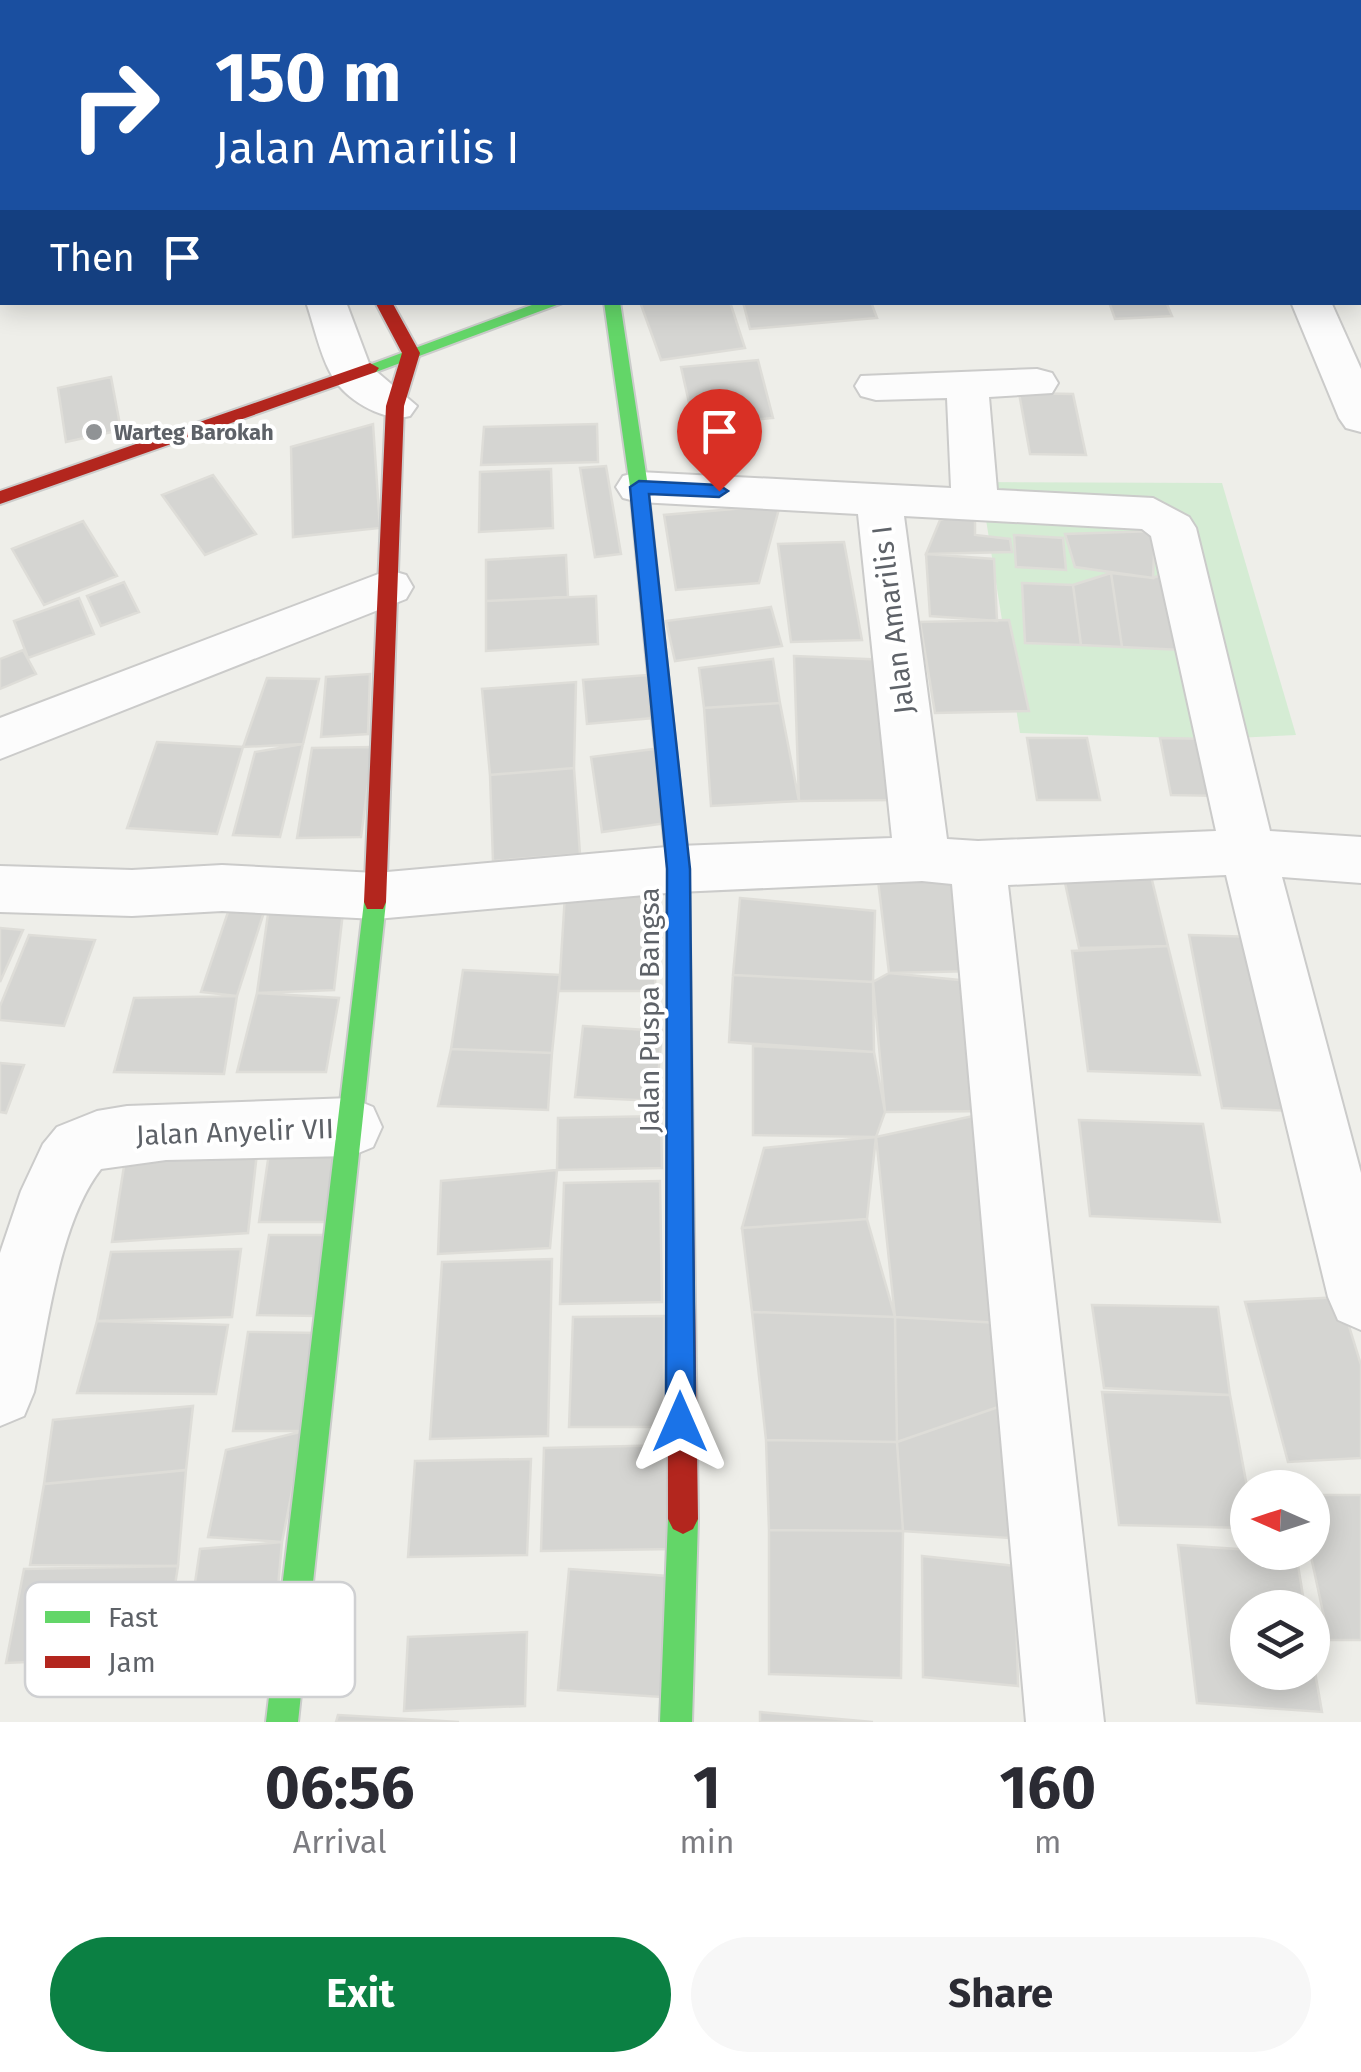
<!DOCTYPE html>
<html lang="en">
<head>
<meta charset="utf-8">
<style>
  body { margin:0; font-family:"Fira Sans",sans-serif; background:#f7f7f7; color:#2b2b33; height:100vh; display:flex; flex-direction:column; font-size:38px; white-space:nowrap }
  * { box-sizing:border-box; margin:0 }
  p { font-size:32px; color:#7c7c81 }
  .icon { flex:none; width:55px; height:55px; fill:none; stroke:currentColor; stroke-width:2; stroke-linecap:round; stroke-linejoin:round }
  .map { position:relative; height:1722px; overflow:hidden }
  .panel { display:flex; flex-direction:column; background:#fff; flex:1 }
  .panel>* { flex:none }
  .banner { position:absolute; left:0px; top:0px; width:1362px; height:305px; box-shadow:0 5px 25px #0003; background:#1a4fa0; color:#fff; overflow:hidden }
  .needle { width:65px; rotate:273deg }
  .controls { position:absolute; left:1230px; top:1470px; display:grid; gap:20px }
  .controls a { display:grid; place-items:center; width:100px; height:100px; border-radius:50%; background:#fff; box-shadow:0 5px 25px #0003; font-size:50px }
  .pin { position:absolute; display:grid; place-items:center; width:85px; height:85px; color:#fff; margin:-102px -42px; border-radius:50% 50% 50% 0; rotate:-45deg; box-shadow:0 0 10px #0007 }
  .pin .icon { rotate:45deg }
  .me { position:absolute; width:110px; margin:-55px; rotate:0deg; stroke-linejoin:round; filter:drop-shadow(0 0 8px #0008) }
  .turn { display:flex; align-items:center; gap:35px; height:210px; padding:0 50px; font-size:45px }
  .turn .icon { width:130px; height:130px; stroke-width:2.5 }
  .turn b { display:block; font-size:70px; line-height:85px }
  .then { display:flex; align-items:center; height:95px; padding:0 50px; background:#0003; gap:20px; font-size:38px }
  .eta { display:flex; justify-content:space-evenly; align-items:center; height:170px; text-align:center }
  .eta b { font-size:60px; font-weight:700; line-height:70px }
  .primary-button { display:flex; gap:20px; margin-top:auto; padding:20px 50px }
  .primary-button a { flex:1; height:115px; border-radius:60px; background:#0b8043; color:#fff; font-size:40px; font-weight:700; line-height:115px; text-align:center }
  .primary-button a+a { background:#f7f7f7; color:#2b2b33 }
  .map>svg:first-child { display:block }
</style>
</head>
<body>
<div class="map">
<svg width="1361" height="1722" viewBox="0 0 1361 1722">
  <rect width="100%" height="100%" fill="#eeeee9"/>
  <path fill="#d5ecd4" d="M980,482L1222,483L1296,735L1213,739L1020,733Z"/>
  <path fill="#d5d5d2" stroke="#deddd8" stroke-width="2.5" d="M640,302H730L745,348L661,360Z
    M743,302H871L877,318L750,329Z
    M1109,302H1166L1172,316L1115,319Z
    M758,360L773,418L694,425L681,367Z
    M111,377L121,430L66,442L58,388Z
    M1019,393L1073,394L1086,455L1030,454Z
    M373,424L380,528L293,537L291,447Z
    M597,424L598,462L481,465L484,427Z
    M606,466L621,554L595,557L580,468Z
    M551,469L553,528L479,532L480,472Z
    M213,475L256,534L205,555L162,495Z
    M780,505L759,583L676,590L664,515Z
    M958,515L975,520V535L1010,539L1012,552L926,554L940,520Z
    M83,521L117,576L44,605L12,549Z
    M1155,531L1153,578L1075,567L1065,534Z
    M1014,535L1063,538L1066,570L1016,567Z
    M844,542L862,640L791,642L778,544Z
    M926,554L994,559L997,621L930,616Z
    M566,555L568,597L486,601V560Z
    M1111,573L1122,647L1081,645L1073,585Z
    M1111,573L1153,578L1163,574L1181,650L1122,647Z
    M124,582L139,612L101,626L87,596Z
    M1022,583L1073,585L1081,645L1025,643Z
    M596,596L598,644L486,651V601Z
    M79,598L94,634L28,658L14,621Z
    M771,607L782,646L675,661L666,621Z
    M1009,620L1029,711L935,713L920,622Z
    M23,650L36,674L0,689V659Z
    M794,656L889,660L893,800L799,801Z
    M773,659L780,703L704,708L699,668Z
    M370,674L368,734L321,737L326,677Z
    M647,675L653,718L587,724L583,680Z
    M267,678L319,679L303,744L243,747Z
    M576,682L574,768L490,775L482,689Z
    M780,703L799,801L711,806L704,708Z
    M1027,738H1087L1100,800H1037Z
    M1160,738L1213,739L1225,796L1171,795Z
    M157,742L243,747L217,834L127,828Z
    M303,744L280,837L233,835L255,752Z
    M373,747L361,837L297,838L312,748Z
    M654,749L667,823L602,832L591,757Z
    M574,768L580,854L493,861L490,775Z
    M960,871L976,971L889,973L877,872Z
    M1151,876L1168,946L1079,948L1064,878Z
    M565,895H657L655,991H559Z
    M740,898L875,911L873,982L733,975Z
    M229,909L264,912L237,996L201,992Z
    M343,912L334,990L257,993L268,914Z
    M0,928L23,930L0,982Z
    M29,935L95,940L64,1026L0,1020V1006Z
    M1189,935L1257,937L1295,1111L1222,1108Z
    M1168,946L1200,1075L1088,1071L1072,951Z
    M463,970L560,975L552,1053L451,1049Z
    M889,973L979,982L996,1111L885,1112L873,982Z
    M733,975L873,982L874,1052L729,1042Z
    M257,993L339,998L326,1072H237Z
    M237,996L224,1074L114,1072L134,998Z
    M583,1026L662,1031L656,1101L575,1097Z
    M753,1046L874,1052L885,1112L876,1137L753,1135Z
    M451,1049L552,1053L548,1110L438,1106Z
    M0,1063L24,1065L6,1113L0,1112Z
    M996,1111L999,1323L895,1317L876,1137Z
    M661,1116L662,1168L557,1170L558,1118Z
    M1079,1120L1203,1124L1220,1222L1090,1216Z
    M341,1129L329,1222H259L270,1146Z
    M876,1137L867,1219L742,1228L764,1148Z
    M257,1153L248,1233L112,1242L125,1160Z
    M557,1170L550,1248L438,1254L441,1181Z
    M660,1181L662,1302L560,1304L564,1183Z
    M867,1219L895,1317L752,1312L742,1228Z
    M269,1235H329L318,1316L257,1315Z
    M241,1249L232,1317L97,1321L111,1252Z
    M552,1259L548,1436L430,1439L442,1262Z
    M1340,1297L1361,1365V1458L1288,1462L1245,1302Z
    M1092,1305L1218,1307L1230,1395L1104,1388Z
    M752,1312L895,1317L897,1442L766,1440Z
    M664,1316V1427H569L573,1317Z
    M895,1317L999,1323L1004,1405L897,1442Z
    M97,1321L228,1325L216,1394L77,1393Z
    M248,1332L318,1333L304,1431H233Z
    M1102,1392L1230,1395L1248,1492V1528L1119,1525Z
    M1004,1405L1009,1538L903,1531L897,1442Z
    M193,1406L186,1470L44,1484L53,1420Z
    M304,1431L282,1542L208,1537L226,1450Z
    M766,1440L897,1442L903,1531L769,1530Z
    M673,1445L674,1549L541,1551L544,1448Z
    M531,1459L527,1555L408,1557L415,1461Z
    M186,1470L178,1566L30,1565L44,1484Z
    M1312,1495H1361V1640H1329L1310,1552Z
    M769,1530L903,1531L901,1678L769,1674Z
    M282,1542L270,1676L181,1678L200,1549Z
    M1178,1545L1296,1553L1305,1608H1248V1672H1312V1655L1322,1712L1197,1703Z
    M922,1556L1015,1566L1018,1686L923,1677Z
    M178,1566L164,1656L6,1663L24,1569Z
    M569,1569L668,1576L661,1697L558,1690Z
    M527,1632L525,1706L404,1711L408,1637Z
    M760,1712L873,1722H760Z
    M338,1715L459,1722H336Z"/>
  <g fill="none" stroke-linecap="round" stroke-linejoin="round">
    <defs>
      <path id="lane" d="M1360,85H1361V96H1360Z"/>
      <path id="street" d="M679,0H711L712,2H680Z
        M1311,0H1346L1347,2H1312Z
        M1360,18H1361V39H1360Z
        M0,50H2V70H0Z
        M306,302H346L370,366L417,406L410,416C383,423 342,398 330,372C319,351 314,325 306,302Z
        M1291,302H1331L1361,369V432L1346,428L1339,418Z
        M1037,369L1052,373L1058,383L1052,393L989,397L997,490L1153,498L1189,517L1196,528L1270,831L1361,837V883L1282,877L1361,1173V1330L1338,1320L1328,1297L1226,875L1008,885L1104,1722H1026L952,884L922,881L678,892L376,919L222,911L132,916L0,912V866L132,870L222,865L376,873L678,846L892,838L858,514L639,502L623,498L616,487L623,476L639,472L951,488L947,398L876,400L861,396L855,386L861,376ZM904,516L1142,529L1151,536L1216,831L978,841L947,839Z
        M389,570L406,575L413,587L406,599L0,759V718Z
        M351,1098L373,1107L382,1127L373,1147L351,1156L166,1160L101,1169C59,1223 48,1325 34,1392L24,1416L0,1426V1253L21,1191L43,1144L57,1127L97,1111L127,1106Z"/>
      <path id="fast" d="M540,302H565L376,372L370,373L361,368Z
        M604,302H620L648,487L669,685L659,693L649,685L630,487Z
        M375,892L383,895L386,902L298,1722H266L364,902L367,895Z
        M683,1504L693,1509L698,1519L692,1722H660L668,1519L673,1509Z"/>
      <path id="jam" d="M375,302H392L420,353L404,406L386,902L383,909H367L364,902L386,406L402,353Z
        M370,363L379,368L376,372L0,504V491Z
        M659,677L669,685L689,869L698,1519L693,1529L683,1534L673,1529L668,1519L667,869L649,685Z"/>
    </defs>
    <use href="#lane" stroke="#cbcbca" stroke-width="3"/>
    <use href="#street" stroke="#cbcbca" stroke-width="4"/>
    <use href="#fast" stroke="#cbcccb" stroke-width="4"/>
    <use href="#jam" stroke="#cbcccb" stroke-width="4"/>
    <use href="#lane" fill="#fcfcfc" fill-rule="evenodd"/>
    <use href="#street" fill="#fcfcfc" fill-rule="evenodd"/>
    <use href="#fast" fill="#63d668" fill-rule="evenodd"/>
    <use href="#jam" fill="#b3261e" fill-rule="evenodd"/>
  </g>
  <path fill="#1a73e8" stroke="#114b97" stroke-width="2.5" d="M639,481L719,485L728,491L719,497L649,494L690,869L695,1422L691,1432L680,1436L670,1432L666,1422L667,869L630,487Z"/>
  <circle fill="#909395" stroke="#fff" stroke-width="4" cx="94" cy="432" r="10"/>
  <g text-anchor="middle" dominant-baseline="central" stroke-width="8" stroke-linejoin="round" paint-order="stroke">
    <g font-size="22" font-weight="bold" fill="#5e6268" stroke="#fff" text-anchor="start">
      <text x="114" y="432">Warteg Barokah</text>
    </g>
    <g font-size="28" fill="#5e6268" stroke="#fff">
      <text transform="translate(893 620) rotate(-97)">Jalan Amarilis I</text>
      <text transform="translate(649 1010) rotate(-90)">Jalan Puspa Bangsa</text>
      <text transform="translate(235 1132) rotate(-2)">Jalan Anyelir VII</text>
    </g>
  </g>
  <rect x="25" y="1582" width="330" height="115" rx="15" fill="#fff" stroke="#cfd0d2" stroke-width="2.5"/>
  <rect x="45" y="1611" width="45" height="12" fill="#63d668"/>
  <rect x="45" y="1656" width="45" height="12" fill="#b3261e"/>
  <g font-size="28" fill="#5e6268">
    <text x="108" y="1627">Fast</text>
    <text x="108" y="1672">Jam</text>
  </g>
</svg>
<div class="controls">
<a><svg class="needle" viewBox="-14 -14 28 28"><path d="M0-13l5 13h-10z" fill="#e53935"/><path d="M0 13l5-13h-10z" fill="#7c7c81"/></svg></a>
<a><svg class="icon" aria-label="layers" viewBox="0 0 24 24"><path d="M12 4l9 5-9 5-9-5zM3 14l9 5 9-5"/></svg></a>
</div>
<div class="pin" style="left:719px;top:491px;background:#d93025"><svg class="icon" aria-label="arrive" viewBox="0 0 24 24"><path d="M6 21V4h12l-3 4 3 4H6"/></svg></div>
<svg class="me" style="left:680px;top:1422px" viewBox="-20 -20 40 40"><path d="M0-17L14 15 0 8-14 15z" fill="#1a73e8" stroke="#fff" stroke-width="4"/></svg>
<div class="banner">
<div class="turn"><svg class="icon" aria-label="right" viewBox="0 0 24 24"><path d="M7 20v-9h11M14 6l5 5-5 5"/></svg><div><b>150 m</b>Jalan Amarilis I</div></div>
<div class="then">Then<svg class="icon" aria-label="arrive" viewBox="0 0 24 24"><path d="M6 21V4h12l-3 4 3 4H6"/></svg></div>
</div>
</div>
<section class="panel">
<div class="eta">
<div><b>06:56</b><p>Arrival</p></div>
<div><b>1</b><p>min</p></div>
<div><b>160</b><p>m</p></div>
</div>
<div class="primary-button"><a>Exit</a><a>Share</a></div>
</section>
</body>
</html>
